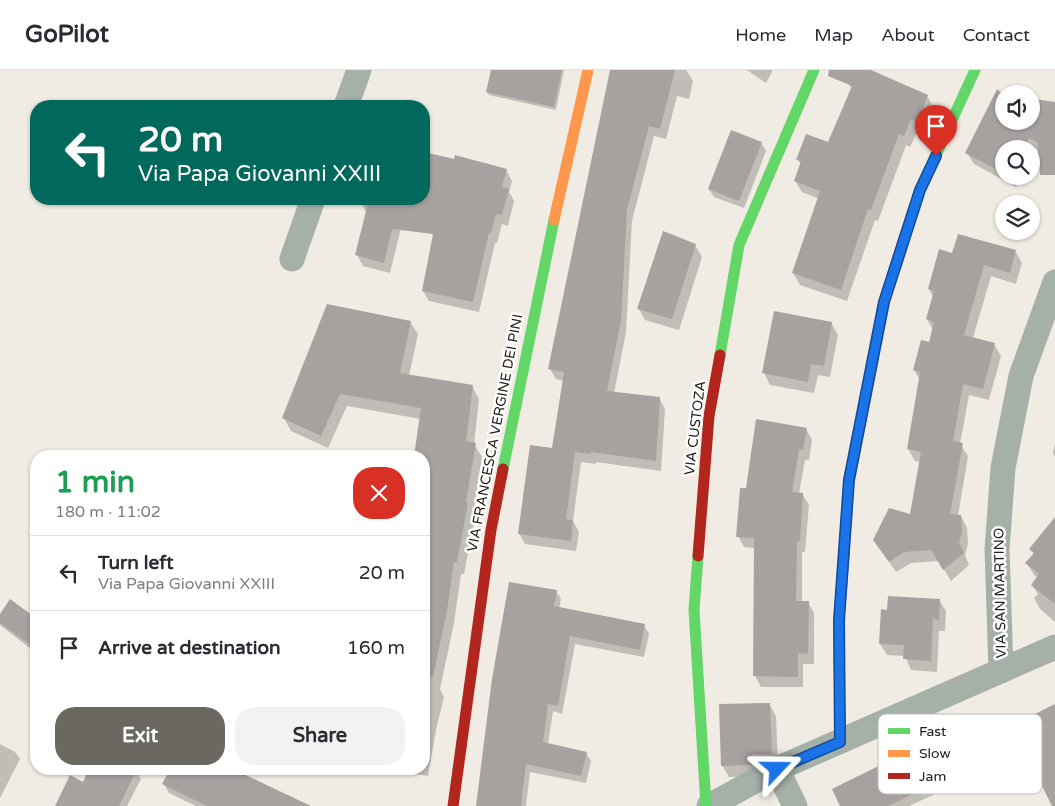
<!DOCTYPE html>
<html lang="en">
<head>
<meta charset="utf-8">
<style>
  body { margin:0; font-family:"Varela Round",sans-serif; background:#f2f2f3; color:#2b2b33; height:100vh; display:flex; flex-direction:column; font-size:19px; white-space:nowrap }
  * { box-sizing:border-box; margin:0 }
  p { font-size:16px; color:#7c7c81 }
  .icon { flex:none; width:28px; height:28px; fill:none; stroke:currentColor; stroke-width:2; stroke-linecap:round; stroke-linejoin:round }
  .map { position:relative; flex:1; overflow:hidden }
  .details { position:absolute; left:30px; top:380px; width:400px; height:325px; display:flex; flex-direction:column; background:#fff; border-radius:20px; box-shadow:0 1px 4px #0004 }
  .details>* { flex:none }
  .guide { position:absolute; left:30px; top:30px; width:400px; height:105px; border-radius:20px; box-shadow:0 1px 4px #0004; background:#00695c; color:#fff; overflow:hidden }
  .controls { position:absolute; left:995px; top:15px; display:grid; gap:10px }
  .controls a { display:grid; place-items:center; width:45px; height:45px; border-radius:50%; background:#fff; box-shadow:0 1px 4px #0004; font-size:25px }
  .pin { position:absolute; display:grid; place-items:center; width:42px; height:42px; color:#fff; margin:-51px -21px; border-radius:50% 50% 50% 0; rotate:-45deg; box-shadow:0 0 5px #0007 }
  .pin .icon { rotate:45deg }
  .me { position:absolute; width:55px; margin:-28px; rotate:67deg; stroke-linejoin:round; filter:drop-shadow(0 0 4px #0008) }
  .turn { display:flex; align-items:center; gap:18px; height:105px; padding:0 25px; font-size:22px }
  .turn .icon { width:65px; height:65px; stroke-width:2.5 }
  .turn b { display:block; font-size:35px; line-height:42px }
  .round { display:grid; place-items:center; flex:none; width:52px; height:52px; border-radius:20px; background:#f2f2f3 }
  .head { display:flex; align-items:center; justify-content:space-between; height:85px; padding:0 25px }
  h1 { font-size:30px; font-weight:800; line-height:38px; color:#1e9e55 }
  .cta { display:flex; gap:10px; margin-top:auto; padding:10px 25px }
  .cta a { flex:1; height:58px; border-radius:20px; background:#6b6862; color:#fff; font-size:20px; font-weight:800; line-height:58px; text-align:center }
  .cta a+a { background:#f2f2f3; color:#2b2b33 }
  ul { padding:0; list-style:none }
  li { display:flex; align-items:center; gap:15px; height:75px; padding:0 25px; border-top:1px solid #e1e1e2 }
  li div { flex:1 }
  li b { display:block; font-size:19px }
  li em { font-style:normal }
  header { display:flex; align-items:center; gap:30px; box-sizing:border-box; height:70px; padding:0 25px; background:#fff; border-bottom:1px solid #e1e1e2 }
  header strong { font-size:24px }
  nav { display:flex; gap:28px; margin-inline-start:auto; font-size:18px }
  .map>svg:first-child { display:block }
</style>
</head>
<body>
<header>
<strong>GoPilot</strong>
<nav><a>Home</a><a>Map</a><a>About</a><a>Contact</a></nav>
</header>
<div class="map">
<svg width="1055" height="736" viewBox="0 0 1055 736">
  <rect width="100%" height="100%" fill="#f0ece4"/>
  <path fill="#0003" d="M492,0H564L556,40L489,25L487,22Z
    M611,0H686L693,11L689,29L677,26L666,69L654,66L632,151L626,262L614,323L659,328L665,339L661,401L596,392V394L581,392L573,451L579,462L576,481L525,474L519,463L553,380L564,311L556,309L550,299Z
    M747,0H773L766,13Z
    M855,0H868L927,26L934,38L923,63L918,60L910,77L906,75L878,151L875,150L847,231L800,215L793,203L819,129L802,122L795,111L801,95L798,90L829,74L852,19L849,14Z
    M1055,35V88L1036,79L1031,88V79H1004V106H1022L1016,117L974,94L967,83L1004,51L1037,53Z
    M761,73L766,81L744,138L714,127L709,119Z
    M424,83L506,100L512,111L509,122L514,131L508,156L502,154L497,173H495L479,242L429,231L423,221L437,153L404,146L390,203L363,196L357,185L366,142L360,131V129H424Z
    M695,175L702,187L679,260L645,250L639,239Z
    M1015,181L1022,193L1016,214L991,206L973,268L994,274L1001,286L989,330L969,325L960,374L968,386L958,446H961L967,458L968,474L965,485L969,495L951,511L939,491L911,493L896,502L874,470L911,445L921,392L915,391L908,379L920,310L914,300L929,273L933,260L927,249L933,227L929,219L953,185Z
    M410,252L418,264L409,306L472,316L479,329L474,374L482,387L473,444L475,446L464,504H461L454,553L440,619L444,627L436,660L428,706L382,699H424V386H415L421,349L347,336L328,378L291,361L284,348Z
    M831,253L838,265L830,307L818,305L814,323L770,315L764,303Z
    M806,359L812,370L809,390H805L799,424H802L809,435L805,482H802V532H808L814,543V594H803V617H761L755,606V478L744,477L738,466L747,420Z
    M1055,373V387L1053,383Z
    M1055,463V552L1040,539L1034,528L1038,524L1032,515L1038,508L1034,505L1027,493L1034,485L1031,479Z
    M556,521L561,529L559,539L644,555L649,564L644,587L575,574L562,644L553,641L548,674L586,683L591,691L586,713L530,702L526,736H476Z
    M939,530L946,541L945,561H939L937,602L911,600L905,586L887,585L880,574L889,541Z
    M11,531L36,550V583L0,555V546Z
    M769,634L776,646L778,695L758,706L729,707L722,695Z
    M0,674L15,682L20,689L0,728Z
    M927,683L944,720L909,736H842Z
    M91,699H132L136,701L141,709L127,736H61L84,713Z
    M171,699H232L293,729L297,736H196L169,723L164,714Z"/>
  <path fill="#a7a2a0" d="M491,0H562L554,37L486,22Z
    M610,0H675L660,59L649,56L627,140L621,251L607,321L660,327L656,391L591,382V384L575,382L566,449L573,450L571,471L518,464L530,375L552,378L564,302L548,299Z
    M829,0H871L928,25L917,52L911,49L904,66L899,64L871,140L868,139L841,220L792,203L820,121L794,111L801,91L796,90L806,64L828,72L852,16L828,6Z
    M997,19L1004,25V51H1031V47L1036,50L1034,29L1055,32V105H1040L1037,72L1029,68L1024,79H1004V103L965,83Z
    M731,60L762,72L739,131L708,119Z
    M424,82L454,89L455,85L507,99L502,117L509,119L502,145L496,144L491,163H489L473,232L422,221L433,164L392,159L384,193L355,185L369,129H424Z
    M663,161L696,174L672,249L637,239Z
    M958,164L1016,180L1010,203L984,195L964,265L995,273L983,319L963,314L953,371L963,373L950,444L961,445L962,462L959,472L964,483L943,500L931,480L904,482L889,492L873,470L889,438L910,444L921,382L907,379L920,302L913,300L921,270L929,272L934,252L926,249L934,221L928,219L939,179L952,183Z
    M327,234L411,251L400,303L473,315L466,371L476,373L466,432L468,433L457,492H454L447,540L433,607L424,606V386H414L421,338L340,324L321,366L282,348Z
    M774,241L832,252L824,296L811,294L808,312L762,303Z
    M756,349L807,358L803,380L799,379L792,422L803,423L800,471H797L796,531H809L808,584L798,583V607L753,606L754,468L736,467L740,418H746Z
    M1055,447V534L1031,515L1039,504L1025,493L1034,483L1029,479Z
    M509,512L557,520L554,536L645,554L640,580L570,566L558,636L548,634L543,672L587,682L581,706L526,694L521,736H476L492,609Z
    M888,526L940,529L939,550L933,549L931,591L903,589L904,575L879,574L881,539L887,540Z
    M10,529L36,548V579L0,553V544Z
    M770,633L772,684H752V695L721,696L719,634Z
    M1055,634V736H1052L1022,676L1031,646Z
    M923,674L940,711L888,736H840L832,719Z
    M89,699H137L119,736H55L70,705L83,712Z
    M170,699H233L311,736H207L162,714Z"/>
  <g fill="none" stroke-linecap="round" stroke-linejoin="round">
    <path stroke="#a5b0a8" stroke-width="25" d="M346,36L359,0
      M292,189L313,129
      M1001,601L997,479L1003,398L1021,306L1055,212
      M777,699L795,736
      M709,736L777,699L1055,577"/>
    <path stroke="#63d668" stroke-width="11" d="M905,166L920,120L975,0
      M720,285L739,175L814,0
      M503,399L554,150
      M698,486L694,540L706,736"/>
    <path stroke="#ff974d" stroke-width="11" d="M554,150L588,0
      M844,484L849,411L884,232L905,166"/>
    <path stroke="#b3261e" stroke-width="11" d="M698,486L709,346L720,285
      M840,672L839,550L844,484
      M453,736L491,460L503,399"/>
  </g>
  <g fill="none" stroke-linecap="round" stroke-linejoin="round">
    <defs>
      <path id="route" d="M777,699L840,672L839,550L849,410L884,232L920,120L936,86"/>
    </defs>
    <use href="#route" stroke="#114b97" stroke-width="12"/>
    <use href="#route" stroke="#1a73e8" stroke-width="9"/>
  </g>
  <g text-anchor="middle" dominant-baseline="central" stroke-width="5" stroke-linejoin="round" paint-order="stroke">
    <g font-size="14" fill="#24211c" stroke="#fff">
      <text transform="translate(695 358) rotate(-83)">VIA CUSTOZA</text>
      <text transform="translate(495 363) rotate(-79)">VIA FRANCESCA VERGINE DEI PINI</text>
      <text transform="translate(1000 523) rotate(-91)">VIA SAN MARTINO</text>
    </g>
  </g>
  <rect x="878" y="644" width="164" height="80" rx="8" fill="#fff" stroke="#bdbcbb" stroke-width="1"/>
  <rect x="888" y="658" width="22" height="6" fill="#63d668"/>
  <rect x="888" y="680" width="22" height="7" fill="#ff974d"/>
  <rect x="888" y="703" width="22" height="6" fill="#b3261e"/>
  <g font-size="14" fill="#24211c">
    <text x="919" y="666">Fast</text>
    <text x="919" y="688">Slow</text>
    <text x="919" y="711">Jam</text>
  </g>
</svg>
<div class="controls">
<a><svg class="icon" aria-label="sound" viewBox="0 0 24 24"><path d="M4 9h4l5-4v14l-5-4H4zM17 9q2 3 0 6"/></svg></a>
<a><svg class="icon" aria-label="search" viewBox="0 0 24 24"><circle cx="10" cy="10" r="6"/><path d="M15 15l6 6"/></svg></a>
<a><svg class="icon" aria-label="layers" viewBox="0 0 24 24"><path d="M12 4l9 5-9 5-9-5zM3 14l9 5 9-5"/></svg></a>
</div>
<div class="pin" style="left:936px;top:86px;background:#d93025"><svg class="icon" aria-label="arrive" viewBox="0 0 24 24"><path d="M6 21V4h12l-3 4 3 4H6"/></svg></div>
<svg class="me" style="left:777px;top:699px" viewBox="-20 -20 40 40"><path d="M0-17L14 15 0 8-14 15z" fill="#1a73e8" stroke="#fff" stroke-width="4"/></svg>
<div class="guide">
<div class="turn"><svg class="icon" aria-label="left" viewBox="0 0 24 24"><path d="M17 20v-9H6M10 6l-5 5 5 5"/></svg><div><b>20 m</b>Via Papa Giovanni XXIII</div></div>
</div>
<section class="details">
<div class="head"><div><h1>1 min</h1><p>180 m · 11:02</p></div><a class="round" style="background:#d93025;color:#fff"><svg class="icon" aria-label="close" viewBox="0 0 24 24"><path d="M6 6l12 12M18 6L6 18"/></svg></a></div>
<ul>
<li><svg class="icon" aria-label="left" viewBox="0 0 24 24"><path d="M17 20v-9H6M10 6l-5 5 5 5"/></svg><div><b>Turn left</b><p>Via Papa Giovanni XXIII</p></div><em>20 m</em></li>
<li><svg class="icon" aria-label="arrive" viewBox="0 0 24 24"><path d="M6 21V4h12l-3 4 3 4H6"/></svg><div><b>Arrive at destination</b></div><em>160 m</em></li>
</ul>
<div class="cta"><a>Exit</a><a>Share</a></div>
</section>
</div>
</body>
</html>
